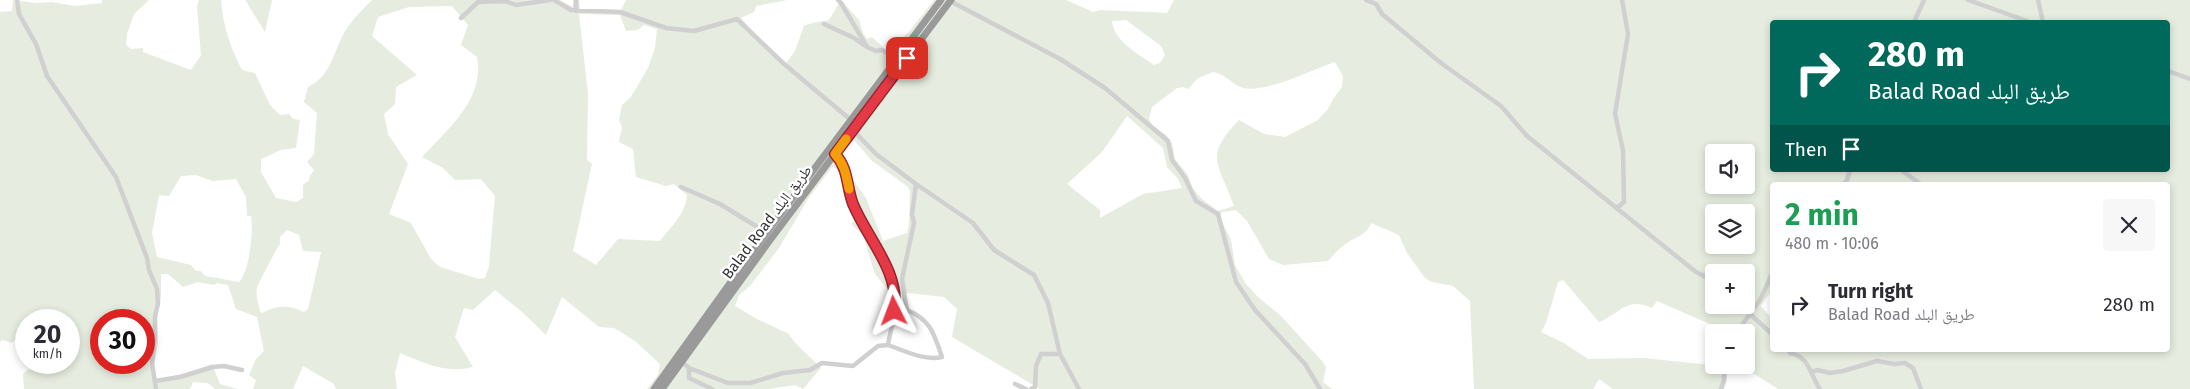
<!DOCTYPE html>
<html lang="en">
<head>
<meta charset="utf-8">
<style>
  body { margin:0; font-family:"Fira Sans","Noto Naskh Arabic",sans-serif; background:#f7f7f7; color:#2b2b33; height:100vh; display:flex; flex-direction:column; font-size:19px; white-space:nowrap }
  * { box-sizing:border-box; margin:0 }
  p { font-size:16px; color:#7c7c81 }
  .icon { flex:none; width:28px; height:28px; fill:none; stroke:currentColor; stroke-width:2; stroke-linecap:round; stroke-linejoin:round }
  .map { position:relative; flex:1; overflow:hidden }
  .details { position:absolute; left:1770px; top:182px; width:400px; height:170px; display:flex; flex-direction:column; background:#fff; border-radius:5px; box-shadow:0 2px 8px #0003 }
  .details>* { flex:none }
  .top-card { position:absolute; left:1770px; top:20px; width:400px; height:152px; border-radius:5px; box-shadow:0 2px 8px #0003; background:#00695c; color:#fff; overflow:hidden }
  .controls { position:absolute; left:1705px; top:144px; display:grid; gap:10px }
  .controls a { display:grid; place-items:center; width:50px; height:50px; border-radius:5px; background:#fff; box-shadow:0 2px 8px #0003; font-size:25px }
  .speed { position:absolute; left:15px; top:309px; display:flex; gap:10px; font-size:25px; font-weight:700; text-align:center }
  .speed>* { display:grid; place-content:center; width:65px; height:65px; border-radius:50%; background:#fff; box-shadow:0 2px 8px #0003; line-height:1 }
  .speed small { font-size:12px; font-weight:400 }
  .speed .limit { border:8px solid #d22; background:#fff; color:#111 }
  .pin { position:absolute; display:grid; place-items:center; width:42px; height:42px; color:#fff; margin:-21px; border-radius:10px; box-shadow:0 2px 8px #0006 }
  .me { position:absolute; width:55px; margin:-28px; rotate:357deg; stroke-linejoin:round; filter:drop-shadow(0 0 4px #0008) }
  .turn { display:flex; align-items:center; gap:18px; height:105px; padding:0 15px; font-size:22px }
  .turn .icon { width:65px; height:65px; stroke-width:2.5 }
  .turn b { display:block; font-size:35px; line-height:42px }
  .then { display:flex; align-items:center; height:48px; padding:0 15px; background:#0003; gap:10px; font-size:19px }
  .round { display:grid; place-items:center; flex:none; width:52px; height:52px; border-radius:5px; background:#f7f7f7 }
  .head { display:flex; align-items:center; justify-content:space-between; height:85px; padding:0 15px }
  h1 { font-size:30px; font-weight:700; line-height:38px; color:#1e9e55 }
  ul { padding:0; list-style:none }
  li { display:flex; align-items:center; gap:15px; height:75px; padding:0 15px }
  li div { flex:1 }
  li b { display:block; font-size:19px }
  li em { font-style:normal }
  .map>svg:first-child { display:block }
</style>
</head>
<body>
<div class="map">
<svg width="2190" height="389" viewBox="0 0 2190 389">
  <rect width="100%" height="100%" fill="#fff"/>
  <path fill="#e6ecdf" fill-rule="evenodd" d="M13,0L36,3L52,2L75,6L102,3V0H149L134,14L127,34L126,45L131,49L143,48V52L191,70L201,55L197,6L199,0H221C223,26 230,47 242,70L255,73L270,105L280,115L289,114L293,119L300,120L296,148L281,150L261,159V172L276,198L296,202L303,198V185L309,180L310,176L314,170L307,162L314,154L317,113L304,102L308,87C331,76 333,53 344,33C351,21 362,10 372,0H559L573,7V0H579L580,9L621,10L626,0H787L756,6L754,12L741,18L759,39L786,63L795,51L804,26C812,22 821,22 829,20L841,0L859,20L863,33L867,39L872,37L886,50L908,33L934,0H1066L1093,12L1100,10L1167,13L1174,0H2190V389H1778L1740,365L1727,366V379L1724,389H1613L1599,379L1593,389H1474L1470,301L1453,286L1432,282L1425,278L1407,253L1399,235L1371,223C1366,237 1353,237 1343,246C1337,250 1333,256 1328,261L1283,265L1269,259L1247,221L1236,210L1222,212L1219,216L1231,240L1235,265L1246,284L1259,298L1280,315L1322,361L1326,367L1323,382L1332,389H1040L952,337L957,309L944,297L889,291L875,274L863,235L851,224L856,220L846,204L841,176L837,169L832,167L808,199L779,248L750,286L739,295L735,306L757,319L789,334C792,342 813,359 821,368L803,389L795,385L769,389H647L658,375L660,364L635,341L614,328L599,327L562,297L546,335L522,312L495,290L473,310L464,308L455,337L473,367C446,374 424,363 400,353L395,373L397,389H336L334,384L303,366L293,389H253L256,380L249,375L256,359L264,351L257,317L236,309L228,285L217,283L214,285L198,282L183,287L168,274H161V297L157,318L158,342L154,367L157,379L187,373L212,364L220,384L238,389H215L208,383L193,382L190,389H24L23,374L32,366L38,364V363L69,362V320H26V337L22,333L12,343L2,340L0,343V12L12,11ZM452,6L468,25L461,45L477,57C485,99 448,129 422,157L443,168L455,180L481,179L495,196L489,266L485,278L479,279L440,267L431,259L411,223L389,214L408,164L388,134L384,114L395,104L396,87L417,75L372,36L378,17L409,7ZM579,14L620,15L626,31L638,30L644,25L657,29L655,48L648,68L631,97L622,105L619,120L622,127L619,142L633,149L636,177L666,186L674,184L687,195C686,213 671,227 660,241L618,239L596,265L573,251L592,164L587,160L588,94ZM1126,20L1161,46L1165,55L1160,63L1154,65C1139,54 1114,42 1112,21ZM1772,22H2168V170H1772ZM1335,62L1343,76L1342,87L1333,99L1328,109L1318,120L1285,137L1264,134L1239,120C1202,158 1220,164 1234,206L1218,211L1202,199L1193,189L1188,175L1175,159L1172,143L1166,135L1152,125L1149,119L1152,107L1177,88L1183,87L1188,89L1198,78L1213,72C1226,74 1234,86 1243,88C1267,93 1311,70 1335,62ZM1127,116L1163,148L1167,167L1178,179L1182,188L1143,194L1100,218V210L1067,184L1102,152ZM854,140L871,160L908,187L910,191C909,203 911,222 907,233L883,241L866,198L851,177L841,151ZM1714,152H1746V185H1714ZM196,175L212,181L236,179L246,197L247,216H251C254,229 249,274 239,282L205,276L201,271H196L191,265L157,257L152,233L159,195L169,196L181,176ZM1772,185H2168V350H1772V319L1761,306L1772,290ZM1714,212H1746V245H1714ZM287,230L299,235L303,251L321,252L308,309L304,312C288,305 278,305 262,313L260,312C259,305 255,294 257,288C258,284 278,246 280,244V237ZM1714,272H1746V305H1714ZM1563,280L1599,322C1620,314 1626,296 1652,308L1657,301L1728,332H1746V365L1720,366L1644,358L1588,359L1564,343L1541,332L1546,323L1558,282ZM101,320H144V362H101Z
    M245,0H272L265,32Z"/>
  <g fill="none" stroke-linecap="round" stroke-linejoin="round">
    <path stroke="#d0d0d0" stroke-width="4.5" d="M17,0L19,14L36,44L47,76L116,177L147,258L149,270L157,289L158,304L155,316V336L152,363L156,389
      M554,0L571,10L620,12L666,28L694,31L737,19L784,64L851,120
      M576,0V11
      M838,0L841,3L867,47L876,51L882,50L897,59
      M1366,0L1376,4L1382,14L1441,63L1501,106L1527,136L1696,272L1714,281
      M1968,0L2030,22
      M2038,0L2043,22
      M950,1L1060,59L1105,88L1168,141L1172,160L1185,178L1196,201L1218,214L1236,282L1255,310L1305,364L1320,389
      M461,18L478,2L505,1L516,5L550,0
      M1914,22L1924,0
      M824,24L854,38L864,45
      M2168,71L2190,79
      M853,130L876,154L916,184L973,223L994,250L1034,275L1048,303L1060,354L1079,389
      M1901,170L1922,185
      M1843,185L1847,180L1850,170
      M681,187L720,204L759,228L764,236
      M1617,208L1624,202L1623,150L1615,114L1628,34L1622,0
      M1740,305L1772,334
      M1737,332L1760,300L1772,274
      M888,345C905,351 924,361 942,357C934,334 931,320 907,310L902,279L914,223L912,214L916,184
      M1789,350L1790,353C1810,357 1810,375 1820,389
      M681,361L689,368V378L712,389
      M689,368L728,383H750L783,373L810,370L822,363L853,366L878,346L888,345C890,331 895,317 896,303C897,269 865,234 853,204C846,186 849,169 835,154
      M1812,372L1817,370L1830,373L1843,371L1877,361L1894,364L1905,363L1913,368L1921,389
      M155,381L180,377L213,367L224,366L242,370
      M1015,384L1026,389
      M1031,389L1035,387L1036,366L1041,354H1060
      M1721,389L1724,380V365"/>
    <path stroke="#9a9a9a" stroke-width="7" d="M654,389L764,236L941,0
      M662,389L770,240L951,0"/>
  </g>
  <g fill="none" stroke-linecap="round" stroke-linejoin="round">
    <defs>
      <path id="route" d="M894,311C901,273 867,238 853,204C846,186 849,169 835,154L907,58"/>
    </defs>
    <use href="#route" stroke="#96252e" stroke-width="12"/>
    <use href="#route" stroke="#e63946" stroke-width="9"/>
    <path stroke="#f59e0b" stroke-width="9" d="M846,139L835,154C845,165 846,175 849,189"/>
  </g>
  <g text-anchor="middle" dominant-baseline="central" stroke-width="5" stroke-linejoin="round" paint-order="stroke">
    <g font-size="15" fill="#333" stroke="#fff">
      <text transform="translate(767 222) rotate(-53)">Balad Road طريق البلد</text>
    </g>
  </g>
</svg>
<div class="controls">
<a><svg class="icon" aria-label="sound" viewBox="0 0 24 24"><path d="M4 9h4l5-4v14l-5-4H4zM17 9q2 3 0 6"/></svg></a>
<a><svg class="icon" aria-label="layers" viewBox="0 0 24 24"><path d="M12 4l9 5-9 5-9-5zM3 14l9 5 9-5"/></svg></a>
<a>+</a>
<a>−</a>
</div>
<div class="speed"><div>20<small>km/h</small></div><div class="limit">30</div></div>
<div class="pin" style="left:907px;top:58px;background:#d93025"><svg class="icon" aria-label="arrive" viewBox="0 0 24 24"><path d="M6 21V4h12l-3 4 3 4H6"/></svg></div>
<svg class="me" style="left:894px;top:311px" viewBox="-20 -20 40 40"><path d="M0-17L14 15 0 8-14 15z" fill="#e63946" stroke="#fff" stroke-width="4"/></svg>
<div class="top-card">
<div class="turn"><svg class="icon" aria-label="right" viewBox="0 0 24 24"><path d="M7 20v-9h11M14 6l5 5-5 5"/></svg><div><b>280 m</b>Balad Road طريق البلد</div></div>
<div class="then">Then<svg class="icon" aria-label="arrive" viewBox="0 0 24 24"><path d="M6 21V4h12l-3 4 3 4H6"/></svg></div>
</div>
<section class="details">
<div class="head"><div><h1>2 min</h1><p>480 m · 10:06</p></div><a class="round"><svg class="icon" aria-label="close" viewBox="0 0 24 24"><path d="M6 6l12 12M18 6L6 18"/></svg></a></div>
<ul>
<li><svg class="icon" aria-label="right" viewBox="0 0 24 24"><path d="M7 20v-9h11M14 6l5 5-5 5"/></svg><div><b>Turn right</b><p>Balad Road طريق البلد</p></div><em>280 m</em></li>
</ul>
</section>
</div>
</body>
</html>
